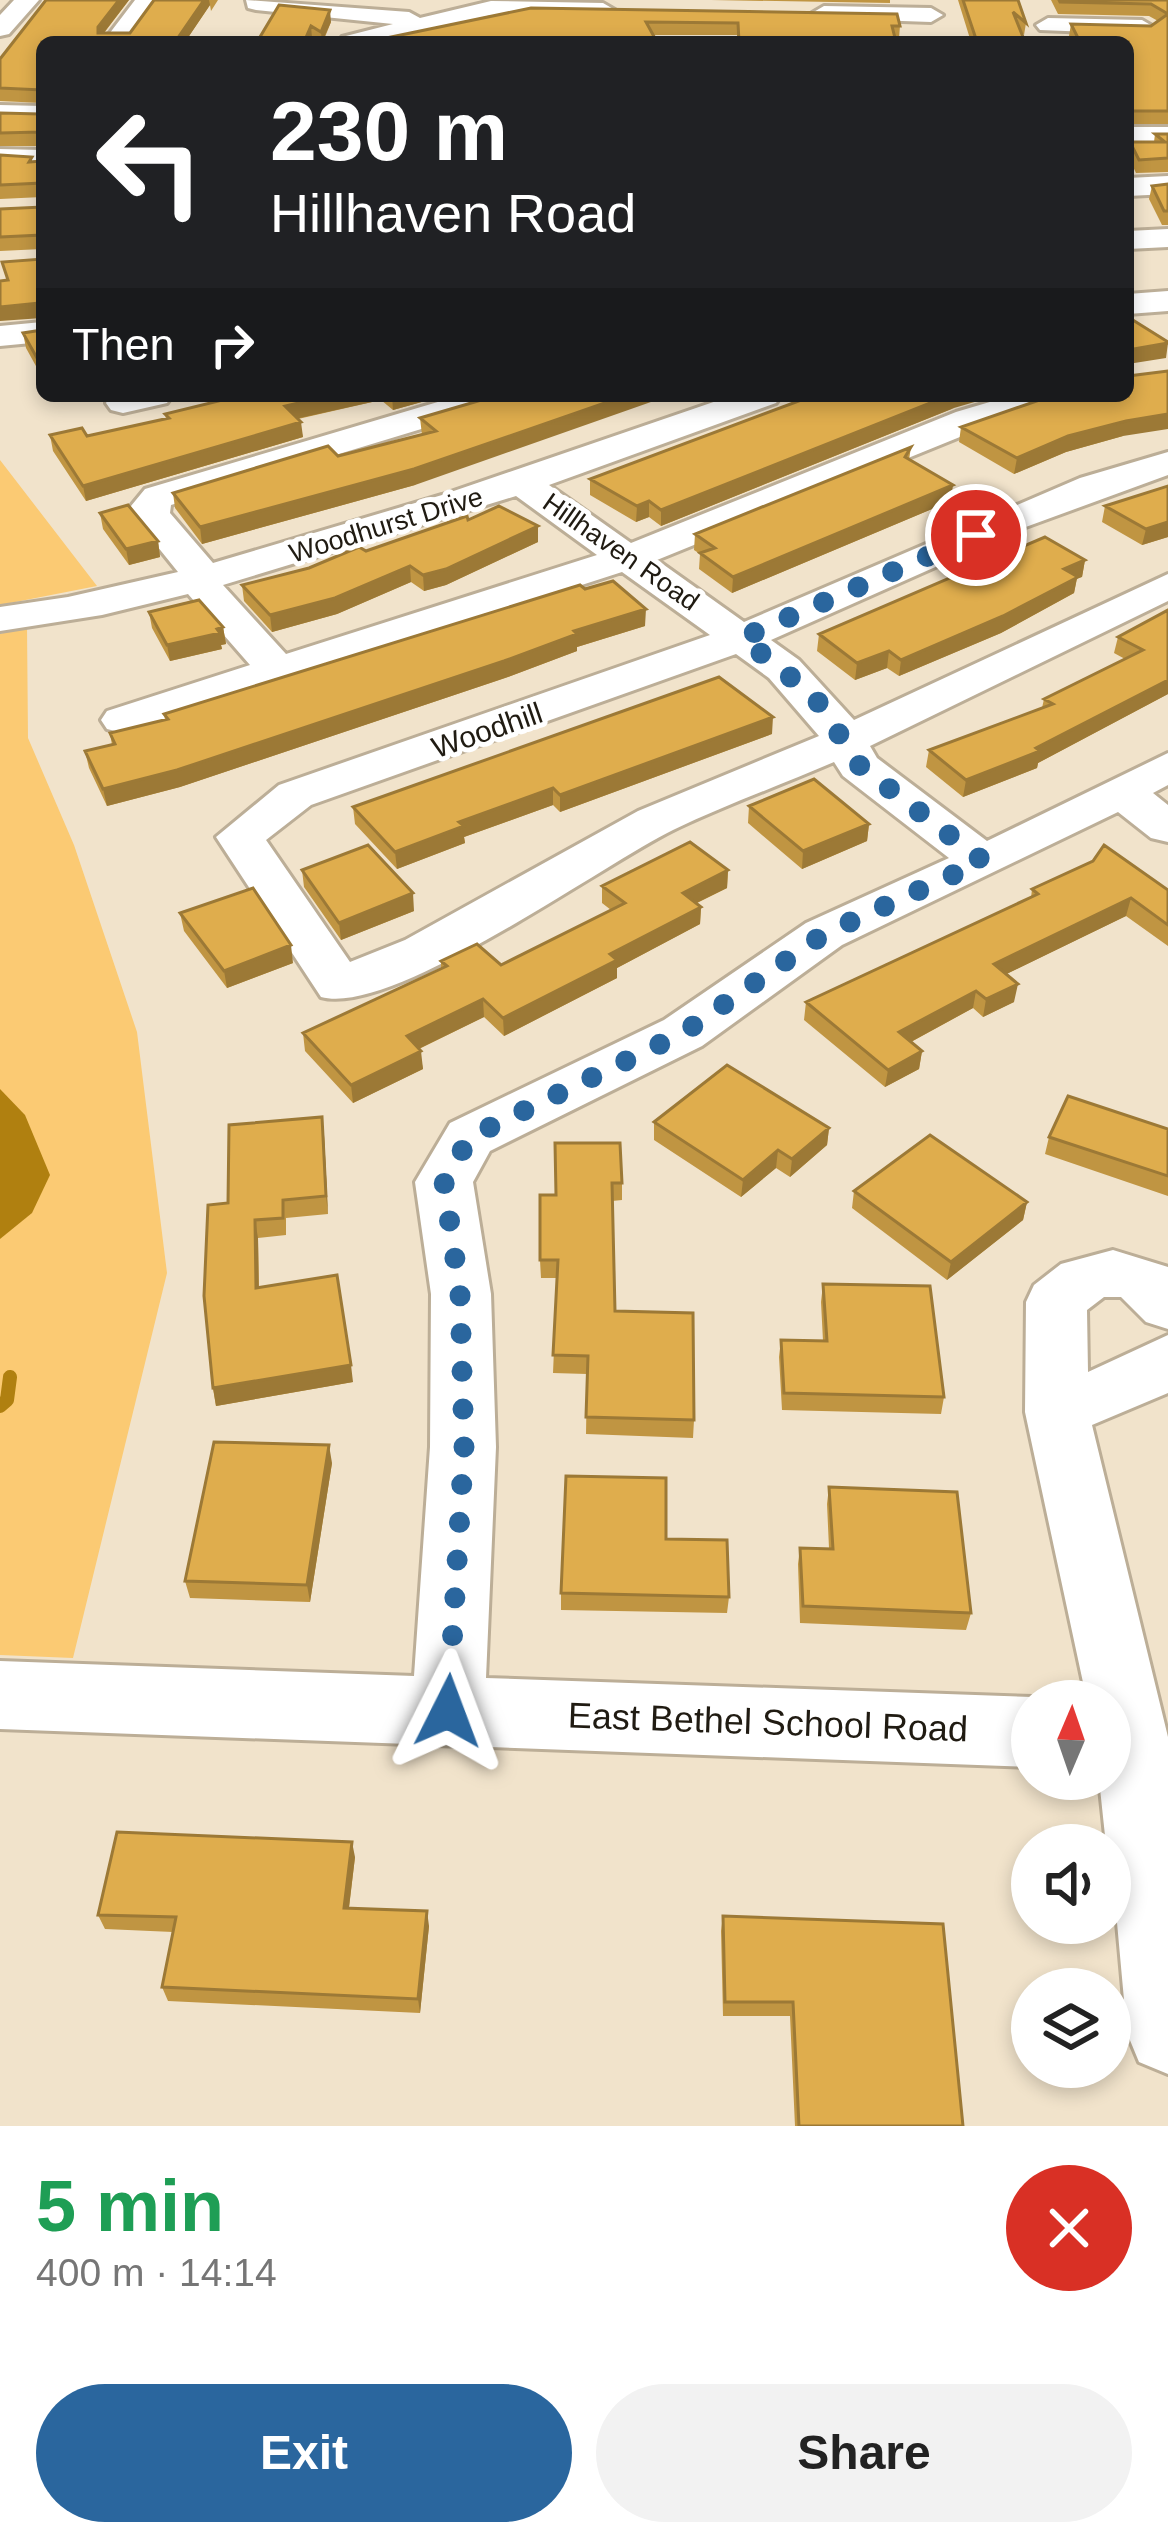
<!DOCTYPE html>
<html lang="en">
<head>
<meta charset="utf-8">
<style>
  body { margin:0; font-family:Helvetica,sans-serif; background:#f2f2f2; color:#222; height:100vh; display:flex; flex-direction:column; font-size:45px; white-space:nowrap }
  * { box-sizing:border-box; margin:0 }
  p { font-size:39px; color:#767676 }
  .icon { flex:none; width:66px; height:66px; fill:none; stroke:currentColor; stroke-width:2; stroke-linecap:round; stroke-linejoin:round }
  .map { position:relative; height:2126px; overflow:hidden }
  .side { display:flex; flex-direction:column; background:#fff; flex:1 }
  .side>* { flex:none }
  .hud { position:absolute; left:36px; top:36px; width:1098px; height:366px; border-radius:18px; box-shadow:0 6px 18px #0003; background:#202124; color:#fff; overflow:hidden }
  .needle { width:78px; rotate:2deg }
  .buttons { position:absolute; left:1011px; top:1680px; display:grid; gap:24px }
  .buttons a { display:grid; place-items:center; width:120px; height:120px; border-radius:50%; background:#fff; box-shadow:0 6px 18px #0003; font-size:60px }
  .pin { position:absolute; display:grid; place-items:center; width:102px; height:102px; color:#fff; margin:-51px; border:6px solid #fff; border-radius:50%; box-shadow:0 3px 12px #0007 }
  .me { position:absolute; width:132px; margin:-66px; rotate:3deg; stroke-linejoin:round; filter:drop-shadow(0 0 9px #0008) }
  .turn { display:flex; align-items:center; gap:42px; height:252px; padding:0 36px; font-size:54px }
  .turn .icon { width:156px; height:156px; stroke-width:2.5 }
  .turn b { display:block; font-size:84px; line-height:102px }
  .then { display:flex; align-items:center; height:114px; padding:0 36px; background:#0003; gap:24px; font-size:45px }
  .round { display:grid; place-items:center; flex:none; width:126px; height:126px; border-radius:63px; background:#f2f2f2 }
  .summary { display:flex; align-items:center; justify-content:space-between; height:204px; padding:0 36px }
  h1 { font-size:72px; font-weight:700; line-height:90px; color:#1e9e55 }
  .cta { display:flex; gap:24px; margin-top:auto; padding:24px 36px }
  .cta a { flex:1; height:138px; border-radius:72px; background:#2a669e; color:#fff; font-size:48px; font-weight:700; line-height:138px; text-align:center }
  .cta a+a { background:#f2f2f2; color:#222 }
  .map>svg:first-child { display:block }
</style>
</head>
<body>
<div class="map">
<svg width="1168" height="2126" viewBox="0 0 1168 2126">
  <rect width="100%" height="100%" fill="#f1e3cb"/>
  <path fill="#fbca73" d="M0,460L97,586L0,605Z
    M27,626L28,738L74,845L137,1032L167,1273L73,1658L0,1655V634Z"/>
  <path fill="#b08010" d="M0,1089L25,1115L50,1175L32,1213L0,1239Z"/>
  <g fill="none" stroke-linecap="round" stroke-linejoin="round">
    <path stroke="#b08010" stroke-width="14" d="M0,1406L7,1400L10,1377"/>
    <defs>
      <path id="minor" d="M14,0H39L9,34L0,36V15Z
        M135,0H159L128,42H103Z
        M246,0L409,12L420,18L491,1L603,3L615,10L603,17L491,15L381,42H339L342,37L393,24L256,10L248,8Z
        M824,6L931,8L943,15L931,22L816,18L812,13Z
        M1048,18L1142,20L1154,27L1142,34L1040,30L1036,25Z
        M0,105L42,106V122L0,121Z
        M1128,127H1168V143H1128Z
        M0,149L42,150V166L0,165Z
        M1168,176V194L1128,196V178Z
        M1168,229V247L1128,249V231Z
        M1168,291V311L1128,314V294Z
        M42,322V342L0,346V326Z
        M110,396H172L167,403L123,413L111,410L106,403Z
        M458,396H512L507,403L171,505L170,513L213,563L442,495L731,396H781L776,403L549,485L631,543L956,412L1010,396H1063L1058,403L982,428L657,560L744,622L1080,478L1168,452V475L1023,528L771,640L799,660L854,720L1168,574V601L870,746L877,758L987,841L1168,753V785L1153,793L1168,805V842L1151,838L1118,812L842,945L702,1046L490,1151L473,1182L491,1294L496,1447L486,1678L1032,1697L1041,1701H1032V1767L0,1729V1661L414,1676L430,1447L431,1294L415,1182L450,1123L664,1020L806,923L949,858L843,776L834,762C781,785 725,805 673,830C600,866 392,1017 321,997L216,837L279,785L710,635L622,572L123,733L107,729L101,720L107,711L250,665L188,594L102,615L0,631V607L68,597L178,572L132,515L131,506L145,489ZM516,496L597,555L286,654L223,585ZM736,654L769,678L819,736L638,811L405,940L350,962L266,840L311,805Z
        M1113,1250L1168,1267V1329L1146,1322L1121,1297H1104L1087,1310L1088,1372L1168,1335V1393L1092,1425L1168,1737V2074L1139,2062L1127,2033L1110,1845H1106L1099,1779H1110V1701H1087L1025,1412L1026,1302L1034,1285L1061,1264Z"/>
    </defs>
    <use href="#minor" stroke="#bcae97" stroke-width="6"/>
    <use href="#minor" fill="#fff" fill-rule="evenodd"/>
  </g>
  <path fill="#c09542" d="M46,0H129L104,33H130L154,0H218L211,11L210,5L185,42H42V103L0,101V59Z
    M711,0H890V3Z
    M958,0H1018L1026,23L1024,35L1022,32L1025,42H971Z
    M1051,0H1168V124H1128V42H1072L1069,36L1071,24L1151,26L1158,21L1149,16L1058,14Z
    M531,8L900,26L899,38H895L896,42H738L737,35H653Z
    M331,22L323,42L312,38L257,42Z
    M42,111V146H0V113L40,114Z
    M1155,134H1168V172L1136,173L1128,156L1130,142H1154Z
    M0,155L33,162L42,161V197L0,199Z
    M1168,184V225H1162L1149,199L1152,186Z
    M42,207V249L0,251V209Z
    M42,330V377L26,348L23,333Z
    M217,396H443L393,410L381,400L298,419L303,437L86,501L53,451L50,435L87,436L166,419L165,414L221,401Z
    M495,396L415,485L202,544L175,508L173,493L338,456L422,435L420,418Z
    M954,408L661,526L649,517L636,522L590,495V479Z
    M961,427L1123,436L1066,452L1014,474L959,442Z
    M911,447L909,460L951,501L732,593L699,569L700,554L694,550L695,534Z
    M1168,486V537L1142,545L1102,522L1105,506Z
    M100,513L158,541L160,557L129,565L103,529Z
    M468,520L538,542L446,585L424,591L411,582L337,614L272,632L244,601L242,585L309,568Z
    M1085,560L1082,577L1077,578L1074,593L1001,633L899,676L887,668L855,680L817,651L819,634Z
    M585,589L645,626L577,647V651L505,678L180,787L107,806L89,768L85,751L112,745L110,733L165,720L164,714Z
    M1168,610V694L1038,763L1037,768L963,797L926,767L929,750L1042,708L1044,699L1125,659L1114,653L1118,637Z
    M149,612L223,627L226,644L221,645L222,649L170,661L152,628Z
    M772,734L560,812L553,805L464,837L465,843L397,869L355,824L353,807Z
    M749,806L869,824L867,841L802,869L748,823Z
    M302,870L414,911L341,940L304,887Z
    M728,870L727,888L697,903L701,907L700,924L617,968V978L504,1036L484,1017L419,1049L423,1069L353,1103L305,1051L303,1033L441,969V961L501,965L611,910L602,903V886Z
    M1032,889L1168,890V946L1126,916L1006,974L1014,1002L983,1017L973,1008L911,1042L922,1051L919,1069L885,1087L804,1020L806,1002L1031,898Z
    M180,913L293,963L227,988L184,931Z
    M654,1122L829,1128L827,1145L790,1177L776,1168L741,1197L654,1140Z
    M1168,1129V1196L1045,1154L1049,1137Z
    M324,1135L328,1214L286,1218V1235L258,1238L259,1288L353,1382L216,1406L213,1388L228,1203Z
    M555,1143L622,1183V1200L612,1201L615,1311L694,1420L693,1438L586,1434L587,1374L553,1373L557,1278H541L540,1260L556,1195Z
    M854,1191L1027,1202L1023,1220L947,1280L852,1208Z
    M823,1284L944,1397L941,1414L782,1410L779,1357L781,1340L823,1341L821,1302Z
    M332,1463L310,1602L190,1598L185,1581Z
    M829,1487L971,1613L966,1630L800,1623L798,1564L800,1548H829L827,1504Z
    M666,1539L729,1597L727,1613L561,1610V1593Z
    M355,1857L349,1908L429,1926L420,2013L168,2001L162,1987L173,1932L105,1929L98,1915Z
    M723,1916L963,2126H795L790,2016H723L721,1931Z"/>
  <path fill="#9c7936" d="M119,0H129L99,39L98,27Z
    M204,0H209L210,5L185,42H175Z
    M330,10L331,22L322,42L321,32Z
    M311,26L312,38L310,42H304Z
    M39,303L42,318L0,321V307Z
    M1168,343L1166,358L1128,364V350Z
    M329,396H380L381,400L286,421L285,406Z
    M392,396H443L393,410Z
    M625,396H668L415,485L202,544L200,527Z
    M948,396H995L954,408L661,526V510Z
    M1168,414V429L1123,436L1066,452L1014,474L1017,458L1068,436L1126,421Z
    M301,422L303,437L86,501L83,486Z
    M953,485L951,501L732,593L733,577Z
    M649,501V517L636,522L637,506Z
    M1168,522V537L1142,545L1146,529Z
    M538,526V542L446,585L424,591L423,575Z
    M158,541L160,557L129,565L126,549Z
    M1085,560L1082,577L1077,578L1074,593L1001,633L899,676L901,660L1064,569Z
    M410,566L411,582L337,614L272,632L270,615Z
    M646,609L645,626L577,647V651L505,678L180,787L107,806L103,789L574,631Z
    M223,627L226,644L221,645L222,649L170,661L167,645Z
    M889,651L887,668L855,680L857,663Z
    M1168,680V694L1038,763L1037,768L963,797L966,780L1036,748Z
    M773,717L772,734L560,812V795Z
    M553,788V805L464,837L465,843L397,869L395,852L459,822Z
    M869,824L867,841L802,869L803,851Z
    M728,870L727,888L682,910L683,893Z
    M413,893L414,911L341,940L339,923Z
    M1131,898L1126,916L990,982L994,964Z
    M701,907L700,924L617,968V978L504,1036L503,1018L610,954Z
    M291,945L293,963L227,988L224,971Z
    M1018,984L1014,1002L983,1017L986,999Z
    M976,991L973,1008L896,1050L899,1032Z
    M483,999L484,1017L408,1054L407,1036Z
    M421,1051L423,1069L353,1103L351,1085Z
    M922,1051L919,1069L885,1087L888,1070Z
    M322,1117L324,1135L328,1214L326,1196Z
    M829,1128L827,1145L790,1177L792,1159Z
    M778,1150L776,1168L741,1197L743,1180Z
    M1027,1202L1023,1220L947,1280L951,1262Z
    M255,1220L258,1238L259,1306L256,1288Z
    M351,1365L353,1382L216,1406L213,1388Z
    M329,1445L332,1463L310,1602L307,1585Z
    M352,1842L355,1857L347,1923L344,1908Z
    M427,1911L429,1926L420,2013L418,1999Z"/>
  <path fill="#dfad4d" stroke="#9c7936" stroke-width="3" d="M46,0H119L98,27V33H130L154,0H204L175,42H42V90L0,88V59Z
    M963,0H1018L1026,23L1013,12L1025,42H977Z
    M1059,0H1168V111H1128V42H1080L1071,24L1151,26L1168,14L1151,4L1060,2Z
    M279,5L330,10L321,32L311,26L304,42H257Z
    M531,8L897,14L900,26H892L896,42H739L738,23L646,22L657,42H367Z
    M42,111V136L40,132L0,133V113L40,114Z
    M1155,134H1168V158L1139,160L1130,142H1165Z
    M0,155L32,157L29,162L42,161V183L0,185Z
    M1168,184V211H1164L1152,186Z
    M42,207V235L0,237V209Z
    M42,259V306L39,303L0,307V281L8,280L2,262Z
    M1128,317L1168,342V343L1128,350Z
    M42,330V367L23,333Z
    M1128,371V376L1168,371V414L1126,421L1068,436L1017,458L961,427L1051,396H1128Z
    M229,396H329L285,406L301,422L83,486L50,435L82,428L87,436L169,418L165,414L231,398Z
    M495,396H625L414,469L200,527L173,493L328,446L338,456L436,431L420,418Z
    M812,396H948L661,510L649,501L637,506L590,479Z
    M911,447L905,457L953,485L733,577L700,553L715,548L695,534Z
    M1168,486V522L1146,529L1105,506Z
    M128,505L158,541L126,549L100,513Z
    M499,506L538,526L446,569L423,575L410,566L335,598L270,615L242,585L309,568L359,547L366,551L467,516L468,520Z
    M1045,537L1085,560L1064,569L1078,577L1003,616L901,660L889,651L857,663L819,634Z
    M613,581L646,609L574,631L577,634L504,661L177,770L103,789L85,751L115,744L110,733L168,719L164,714L580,585L585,589Z
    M199,600L223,627L217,629L220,633L167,645L149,612Z
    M1168,610V680L1036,748L1040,751L966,780L929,750L1053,704L1044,699L1143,650L1118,637Z
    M719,677L773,717L560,795L553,788L459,822L464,826L395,852L353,807Z
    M814,779L869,824L803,851L749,806Z
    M690,842L728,870L683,893L701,907L610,954L617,960L503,1018L483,999L407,1036L421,1051L351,1085L303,1033L447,966L441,961L477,944L501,965L625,903L602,886Z
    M368,845L413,893L339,923L302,870Z
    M1104,845L1168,890V925L1131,898L994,964L1018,984L986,999L976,991L899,1032L922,1051L888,1070L806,1002L1038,894L1032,889L1093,861Z
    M253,888L291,945L224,971L180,913Z
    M727,1065L829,1128L792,1159L778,1150L743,1180L654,1122Z
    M1068,1096L1168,1129V1176L1049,1137Z
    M322,1117L326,1196L283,1200V1218L255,1220L256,1288L337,1275L351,1365L213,1388L204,1296L208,1205L228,1203L229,1125Z
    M930,1135L1027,1202L951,1262L854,1191Z
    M555,1143H620L622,1183H612L615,1311L693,1313L694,1420L586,1417L588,1356L553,1355L558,1260H540V1195H556Z
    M823,1284L930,1286L944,1397L784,1393L781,1340L827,1341Z
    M214,1442L329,1445L307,1585L185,1581Z
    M566,1476L666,1478V1539L727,1540L729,1597L561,1593Z
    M829,1487L957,1492L971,1613L803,1606L800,1548L833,1549Z
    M117,1832L352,1842L344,1908L427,1911L418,1999L162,1987L176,1917L98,1915Z
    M723,1916L943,1924L963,2126H799L793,2002H725Z"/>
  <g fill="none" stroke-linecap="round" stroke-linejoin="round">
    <path stroke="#2a669e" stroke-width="21" stroke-dasharray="0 37.8" d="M448,1711L464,1447L460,1294L444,1182L470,1137L683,1033L824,934L983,861L860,766L814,696L742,638L976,535"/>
  </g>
  <g text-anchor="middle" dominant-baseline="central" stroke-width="10" stroke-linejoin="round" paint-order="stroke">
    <g font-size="27" fill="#201b12" stroke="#fff">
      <text transform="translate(386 525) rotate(-17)">Woodhurst Drive</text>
      <text transform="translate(621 552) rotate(35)">Hillhaven Road</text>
    </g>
    <g font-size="30" fill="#201b12" stroke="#fff">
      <text transform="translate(487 730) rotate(-19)">Woodhill</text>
    </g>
    <g font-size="36" fill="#201b12" stroke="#fff">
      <text transform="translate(768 1722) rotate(2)">East Bethel School Road</text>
    </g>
  </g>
</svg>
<div class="buttons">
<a><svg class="needle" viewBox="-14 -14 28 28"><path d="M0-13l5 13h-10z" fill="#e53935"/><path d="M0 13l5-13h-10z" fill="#767676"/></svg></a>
<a><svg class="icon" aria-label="sound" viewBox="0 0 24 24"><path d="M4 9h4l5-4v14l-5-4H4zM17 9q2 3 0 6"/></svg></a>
<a><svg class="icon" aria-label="layers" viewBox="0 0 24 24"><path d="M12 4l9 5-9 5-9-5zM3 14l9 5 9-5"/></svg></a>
</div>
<div class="pin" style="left:976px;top:535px;background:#d93025"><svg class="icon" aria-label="arrive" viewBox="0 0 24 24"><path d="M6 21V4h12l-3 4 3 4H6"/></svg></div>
<svg class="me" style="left:448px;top:1711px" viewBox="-20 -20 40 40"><path d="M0-17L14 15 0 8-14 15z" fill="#2a669e" stroke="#fff" stroke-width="4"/></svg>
<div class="hud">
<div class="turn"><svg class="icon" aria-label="left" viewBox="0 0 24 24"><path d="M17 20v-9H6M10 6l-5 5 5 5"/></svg><div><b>230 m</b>Hillhaven Road</div></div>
<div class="then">Then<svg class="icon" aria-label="right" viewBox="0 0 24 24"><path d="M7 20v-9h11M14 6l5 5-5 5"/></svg></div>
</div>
</div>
<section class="side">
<div class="summary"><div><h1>5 min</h1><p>400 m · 14:14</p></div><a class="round" style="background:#d93025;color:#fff"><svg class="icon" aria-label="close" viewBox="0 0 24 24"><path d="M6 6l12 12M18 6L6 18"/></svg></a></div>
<div class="cta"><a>Exit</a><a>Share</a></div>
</section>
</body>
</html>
